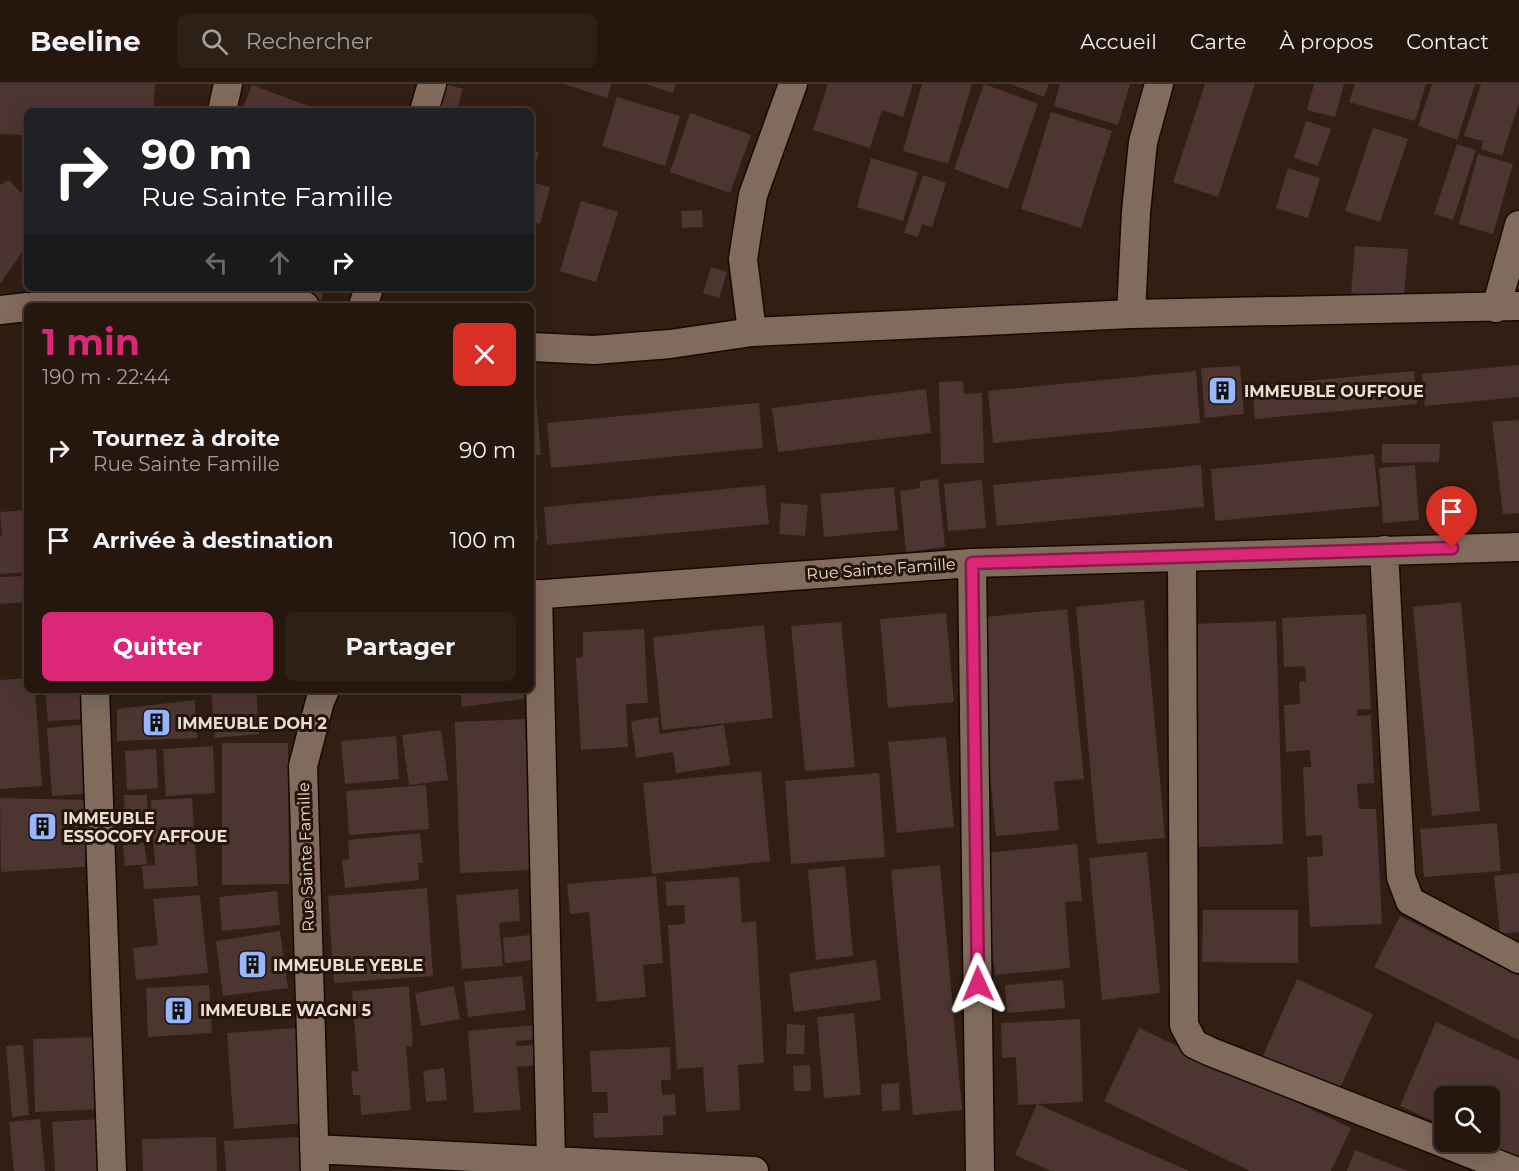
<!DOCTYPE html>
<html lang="fr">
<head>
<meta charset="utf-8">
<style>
  body { margin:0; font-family:Montserrat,sans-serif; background:#2d2017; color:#f1f3f6; height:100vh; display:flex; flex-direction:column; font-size:22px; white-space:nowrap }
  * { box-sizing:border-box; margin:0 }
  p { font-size:20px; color:#a39f9e }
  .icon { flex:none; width:33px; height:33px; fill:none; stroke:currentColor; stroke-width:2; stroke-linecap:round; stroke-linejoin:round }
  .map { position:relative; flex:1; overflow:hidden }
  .sheet { position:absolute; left:24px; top:219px; width:510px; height:390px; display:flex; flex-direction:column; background:#25170e; border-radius:9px; box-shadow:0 6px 24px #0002,0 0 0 2px #42362e }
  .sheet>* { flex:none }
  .top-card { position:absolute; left:24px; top:24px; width:510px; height:183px; border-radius:9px; box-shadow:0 6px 24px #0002,0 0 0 2px #42362e; background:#202124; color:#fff; overflow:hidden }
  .controls { position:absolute; left:1434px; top:1002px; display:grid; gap:12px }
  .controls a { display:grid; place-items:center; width:66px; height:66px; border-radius:9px; background:#25170e; box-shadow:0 6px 24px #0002,0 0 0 2px #42362e; font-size:30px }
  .pin { position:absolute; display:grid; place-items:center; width:51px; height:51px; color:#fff; margin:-62px -26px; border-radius:50% 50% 50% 0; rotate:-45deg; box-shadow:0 0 6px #0007 }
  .pin .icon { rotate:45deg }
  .me { position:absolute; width:66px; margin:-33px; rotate:359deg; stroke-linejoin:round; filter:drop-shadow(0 0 4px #0008) }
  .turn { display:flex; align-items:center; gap:21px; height:126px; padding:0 18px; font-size:27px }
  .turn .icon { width:78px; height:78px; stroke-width:2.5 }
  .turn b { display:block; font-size:42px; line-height:51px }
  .lanes { display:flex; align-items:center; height:57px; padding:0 18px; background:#0003; justify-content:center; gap:30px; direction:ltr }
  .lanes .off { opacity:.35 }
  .round { display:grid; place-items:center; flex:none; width:63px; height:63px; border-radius:9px; background:#2d2017 }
  .headline { display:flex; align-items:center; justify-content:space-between; height:102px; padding:0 18px }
  h1 { font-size:36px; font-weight:700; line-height:45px; color:#db2777 }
  .button { display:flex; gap:12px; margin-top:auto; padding:12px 18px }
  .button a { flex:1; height:69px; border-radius:9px; background:#db2777; color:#fff; font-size:24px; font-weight:700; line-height:69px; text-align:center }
  .button a+a { background:#2d2017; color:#f1f3f6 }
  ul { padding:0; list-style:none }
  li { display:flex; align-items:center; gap:18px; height:90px; padding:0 18px }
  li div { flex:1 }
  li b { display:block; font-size:22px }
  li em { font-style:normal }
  header { display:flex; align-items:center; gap:36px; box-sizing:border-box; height:84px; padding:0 30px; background:#25170e; border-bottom:2px solid #42362e }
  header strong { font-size:28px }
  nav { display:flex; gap:33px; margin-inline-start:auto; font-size:21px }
  .search { width:420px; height:54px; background:#2d2017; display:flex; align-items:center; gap:15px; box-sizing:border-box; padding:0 21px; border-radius:9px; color:#a39f9e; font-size:22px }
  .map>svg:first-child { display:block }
</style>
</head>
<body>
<header>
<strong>Beeline</strong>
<div class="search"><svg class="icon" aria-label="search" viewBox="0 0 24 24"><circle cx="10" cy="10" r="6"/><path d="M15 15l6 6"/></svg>Rechercher</div>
<nav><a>Accueil</a><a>Carte</a><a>À propos</a><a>Contact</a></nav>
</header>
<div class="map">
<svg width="1519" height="1087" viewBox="0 0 1519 1087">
  <rect width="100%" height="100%" fill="#311f13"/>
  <path fill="#4d3532" d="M0,0H155L153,27H27V51L0,50Z
    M446,0L463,5L456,27H437Z
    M564,0H611L607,14Z
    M646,0H676L673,9Z
    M828,0H913L903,33L882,26L870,64L813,46Z
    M922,0H972L948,80L903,67Z
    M984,0L1038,20L1008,105L954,85Z
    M1011,0H1049L1044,13Z
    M1060,0H1130L1118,41L1054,22Z
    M1205,0H1255L1218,113L1173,98Z
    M1314,0H1344L1335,33L1307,26Z
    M1355,0H1426L1415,37L1349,18Z
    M1432,0H1475L1457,56L1418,42Z
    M1481,0H1519V19L1502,72L1481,65L1483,57L1464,52Z
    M252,1L322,27H242Z
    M617,13L680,32L665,82L602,62Z
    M1051,28L1112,47L1081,144L1021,125Z
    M690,29L751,51L730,109L670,88Z
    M1306,37L1331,45L1318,82L1294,74Z
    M1373,44L1408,55L1380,138L1345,127Z
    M1457,60L1476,66L1453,136L1434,130Z
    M531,66L539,68L532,93H531Z
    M1478,70L1513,80L1493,150L1459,140Z
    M871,74L918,88L903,137L857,123Z
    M1288,84L1320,94L1308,134L1276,124Z
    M923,91L946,99L932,143L922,140L918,153L904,149Z
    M9,96L27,115V161L0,200V101Z
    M531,98L550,103L540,140L531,137Z
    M581,117L618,128L596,198L560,187Z
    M702,126L703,143L682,144L681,127Z
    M1355,162L1408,165L1404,212L1351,209Z
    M711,183L727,188L719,214L703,209Z
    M272,204H325L321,217Z
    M1519,281V313L1425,322L1422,290Z
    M1240,282L1244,330L1205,334L1201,284Z
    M1196,287L1200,339L993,359L988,307Z
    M1414,287L1417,320L1255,335L1252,302Z
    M963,297L964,310L982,309L984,379L941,380L939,298Z
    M926,305L931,349L778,368L772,324Z
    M531,314H536L541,371L531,372Z
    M759,319L763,364L551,384L547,339Z
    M1519,336V429L1503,430L1492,338Z
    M1382,360H1440L1439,378L1382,379Z
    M1374,370L1379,422L1215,437L1211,385Z
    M1201,381L1204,423L997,442L993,401Z
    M1415,381L1419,436L1383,439L1379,384Z
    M938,395L945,463L906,468L900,407L920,404V397Z
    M982,396L986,444L948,447L944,400Z
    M765,401L769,440L547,461L544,423Z
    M894,403L898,446L824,453L820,410Z
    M534,414L538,456L531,457V415Z
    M781,419L808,421L805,452L779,450Z
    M27,426V488L0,490V453L2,452L0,428Z
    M27,492V518L0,520V493Z
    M1144,516L1165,754L1097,760L1076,523Z
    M1461,518L1480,727L1432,732L1413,523Z
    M1067,525L1084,695L1054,698L1059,746L996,752L975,534Z
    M946,529L954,618L888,624L880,535Z
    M1366,530L1371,625L1357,626V632L1371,631L1374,699L1357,700L1359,725H1376L1382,840L1310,843L1307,773L1323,772L1322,751L1306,752L1303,683H1311L1310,666L1286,668L1284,621L1300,620L1299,598L1306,597L1305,582L1284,583L1282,534Z
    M1276,537L1283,760L1197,763L1190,540Z
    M841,538L855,683L805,687L791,542Z
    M764,541L773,634L662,646L653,553Z
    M644,545L648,619L626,620L628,663L581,666L576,574L583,573V548Z
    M27,594V606H35L42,702L0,705V596Z
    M45,606H87L89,635L48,637Z
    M211,606H256L259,650L215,654Z
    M460,606H523L524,615L462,623Z
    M195,616L197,654L117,657V625Z
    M658,633L660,650L724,641L730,681L676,689L673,668L636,674L631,637Z
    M525,635L531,786L460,789L455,638Z
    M89,640L94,709L52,712L47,644Z
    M441,646L448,696L409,701L402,651Z
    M396,652L399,695L345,700L341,657Z
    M946,653L954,743L897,749L888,658Z
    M222,659H288L289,800L222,801Z
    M213,662L215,709L166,712L163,665Z
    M156,665L158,704L127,706L125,667Z
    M761,687L770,777L652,790L643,699Z
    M879,689L885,773L791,780L785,697Z
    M426,701L429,745L349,751L346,707Z
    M124,711H147L148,756H126Z
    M0,714L85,716V783L1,788Z
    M192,714L198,802L144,805L142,782L155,781L151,716Z
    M1497,739L1501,787L1424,793L1420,745Z
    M420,749L423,779H418L419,796L345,804L342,776L349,775L348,756Z
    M144,759L147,780L125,782L123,761Z
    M1077,760L1082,817L1065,818L1070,884L995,891L983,769Z
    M1147,768L1160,909L1102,916L1089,774Z
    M940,781L962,1026L913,1031L891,786Z
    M845,782L853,872L816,876L808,786Z
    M1519,789V848L1500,850L1494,792Z
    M656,792L663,879L643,881L646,913L597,918L589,828L570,830L567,800Z
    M739,793L742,839L756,837L764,979L738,981L740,1026L706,1028L703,983L677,985L668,841L685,840L684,821L667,822L665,798Z
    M427,804L433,892L334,899L328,812Z
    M518,805L520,837L499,839L503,882L462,885L456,811Z
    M277,807L280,841L222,847L219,813Z
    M200,811L208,889L136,896L133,864L158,861L153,815Z
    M1203,826H1298V879L1202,878Z
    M1400,832L1519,892V956L1374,883Z
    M280,847L288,904L223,912L216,857Z
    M530,851L532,876L505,879L503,854Z
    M876,876L881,916L794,928L789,889Z
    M522,892L526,926L468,933L464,898Z
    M1297,895L1373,930L1337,1011L1261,976Z
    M1063,896L1065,924L1007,929L1005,901Z
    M209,901L212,949L148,953L146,904Z
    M409,902L413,962L406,963L411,1026L361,1031L360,1011H353L351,987H358L352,907Z
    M454,902L460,935L421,942L415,909Z
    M854,929L861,1011L824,1014L817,933Z
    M1080,935L1083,1018L1018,1021L1016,973L1002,974L1001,939Z
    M1436,938L1519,976V1075L1479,1058H1490V1012H1444V1042L1400,1022Z
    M787,940L805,941L804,970H786Z
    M537,941L538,955L516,957V962L536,961L537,981L517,983L521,1026L474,1029L468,947Z
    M296,944L303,1039L234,1045L227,949Z
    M1139,944L1351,1044L1331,1087H1250L1104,1017Z
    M102,953L105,1025L35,1028L33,955Z
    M23,961L29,1031L12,1033L6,962Z
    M670,963L671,996H661L662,1011L675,1010L676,1031L663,1032V1051L594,1054L593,1029H608L607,1008H592L590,967Z
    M810,981L811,1007H794L793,982Z
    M444,984L447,1016L426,1018L423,987Z
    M899,999L900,1026L882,1027L881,1000Z
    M1037,1020L1189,1087H1051L1015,1071Z
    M40,1035L45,1087H14L9,1038Z
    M101,1035L104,1087H55L52,1038Z
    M216,1053L217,1087H143L142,1055Z
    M299,1053L301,1087H226L224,1057Z
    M1355,1066L1408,1087H1347Z"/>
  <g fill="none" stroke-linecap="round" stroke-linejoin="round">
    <defs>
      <path id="street" d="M222,27L228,0
        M424,27L432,0
        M37,222L86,217L200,214L305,222
        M363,222L369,204
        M1496,224L1519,141
        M0,226L27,223
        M1131,230L1136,128L1143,58L1159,0
        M752,248L743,175L753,111L793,0
        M531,263L594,266L670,260L752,248L1131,230L1519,222
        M1384,466L1401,793L1410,817L1519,875
        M1182,473L1184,941L1194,960L1211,968L1515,1087
        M972,479L980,1087
        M538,510L551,1076
        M531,511L972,479L1519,463
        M95,606L112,1087
        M314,1065L754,1087
        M315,1087L303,682L320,617L325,606"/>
    </defs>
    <use href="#street" stroke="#180901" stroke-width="31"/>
    <use href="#street" stroke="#806b5d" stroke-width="28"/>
  </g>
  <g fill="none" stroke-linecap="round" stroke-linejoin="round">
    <defs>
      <path id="route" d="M978,900L972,479L1452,464"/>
    </defs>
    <use href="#route" stroke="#8e194d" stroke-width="15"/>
    <use href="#route" stroke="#db2777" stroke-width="10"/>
  </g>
  <defs>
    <symbol id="building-square" viewBox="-11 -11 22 22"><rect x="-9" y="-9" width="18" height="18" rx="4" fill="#97b6fd" stroke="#26160a"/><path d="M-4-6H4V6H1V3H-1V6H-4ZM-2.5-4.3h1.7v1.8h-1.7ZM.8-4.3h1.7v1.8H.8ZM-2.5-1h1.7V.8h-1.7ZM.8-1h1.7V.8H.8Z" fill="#111"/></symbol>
  </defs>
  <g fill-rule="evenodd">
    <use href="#building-square" x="1206" y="290" width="33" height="33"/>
    <use href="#building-square" x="140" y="622" width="33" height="33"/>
    <use href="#building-square" x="26" y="726" width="33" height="33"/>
    <use href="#building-square" x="236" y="864" width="33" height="33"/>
    <use href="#building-square" x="162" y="910" width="33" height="33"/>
  </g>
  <g text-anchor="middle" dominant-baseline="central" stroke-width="6" stroke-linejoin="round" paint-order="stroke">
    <g font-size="16" font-weight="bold" fill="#e9ddd5" stroke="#26160a" text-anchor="start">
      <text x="1244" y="307">IMMEUBLE OUFFOUE</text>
      <text x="177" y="639">IMMEUBLE DOH 2</text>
      <text x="63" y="734">IMMEUBLE<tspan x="63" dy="18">ESSOCOFY AFFOUE</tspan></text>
      <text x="273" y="881">IMMEUBLE YEBLE</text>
      <text x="200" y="926">IMMEUBLE WAGNI 5</text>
    </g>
    <g font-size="16" fill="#e9ddd5" stroke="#26160a">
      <text transform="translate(881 485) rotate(-4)">Rue Sainte Famille</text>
      <text transform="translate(306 773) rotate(-92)">Rue Sainte Famille</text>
    </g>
  </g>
</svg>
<div class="controls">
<a><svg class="icon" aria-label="search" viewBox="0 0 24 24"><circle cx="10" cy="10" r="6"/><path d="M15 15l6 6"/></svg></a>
</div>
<div class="pin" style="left:1452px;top:464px;background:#d93025"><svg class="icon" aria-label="arrive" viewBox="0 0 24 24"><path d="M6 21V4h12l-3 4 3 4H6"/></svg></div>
<svg class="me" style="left:978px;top:900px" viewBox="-20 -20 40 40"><path d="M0-17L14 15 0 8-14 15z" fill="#db2777" stroke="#fff" stroke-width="4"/></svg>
<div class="top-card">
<div class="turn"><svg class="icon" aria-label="right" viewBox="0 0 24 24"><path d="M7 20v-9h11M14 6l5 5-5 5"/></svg><div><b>90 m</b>Rue Sainte Famille</div></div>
<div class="lanes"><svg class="icon off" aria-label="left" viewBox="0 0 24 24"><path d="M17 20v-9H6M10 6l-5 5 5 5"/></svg><svg class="icon off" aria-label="ahead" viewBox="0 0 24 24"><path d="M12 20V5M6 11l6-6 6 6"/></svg><svg class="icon" aria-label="right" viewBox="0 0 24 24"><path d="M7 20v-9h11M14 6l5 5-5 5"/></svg></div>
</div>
<section class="sheet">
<div class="headline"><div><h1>1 min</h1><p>190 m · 22:44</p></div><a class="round" style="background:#d93025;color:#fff"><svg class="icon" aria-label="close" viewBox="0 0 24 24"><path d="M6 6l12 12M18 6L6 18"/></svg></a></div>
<ul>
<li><svg class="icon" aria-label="right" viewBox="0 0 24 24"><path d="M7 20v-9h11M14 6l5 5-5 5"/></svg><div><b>Tournez à droite</b><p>Rue Sainte Famille</p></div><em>90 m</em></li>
<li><svg class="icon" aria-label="arrive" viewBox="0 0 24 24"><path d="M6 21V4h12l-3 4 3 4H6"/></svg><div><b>Arrivée à destination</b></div><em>100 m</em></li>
</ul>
<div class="button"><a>Quitter</a><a>Partager</a></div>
</section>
</div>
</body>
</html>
